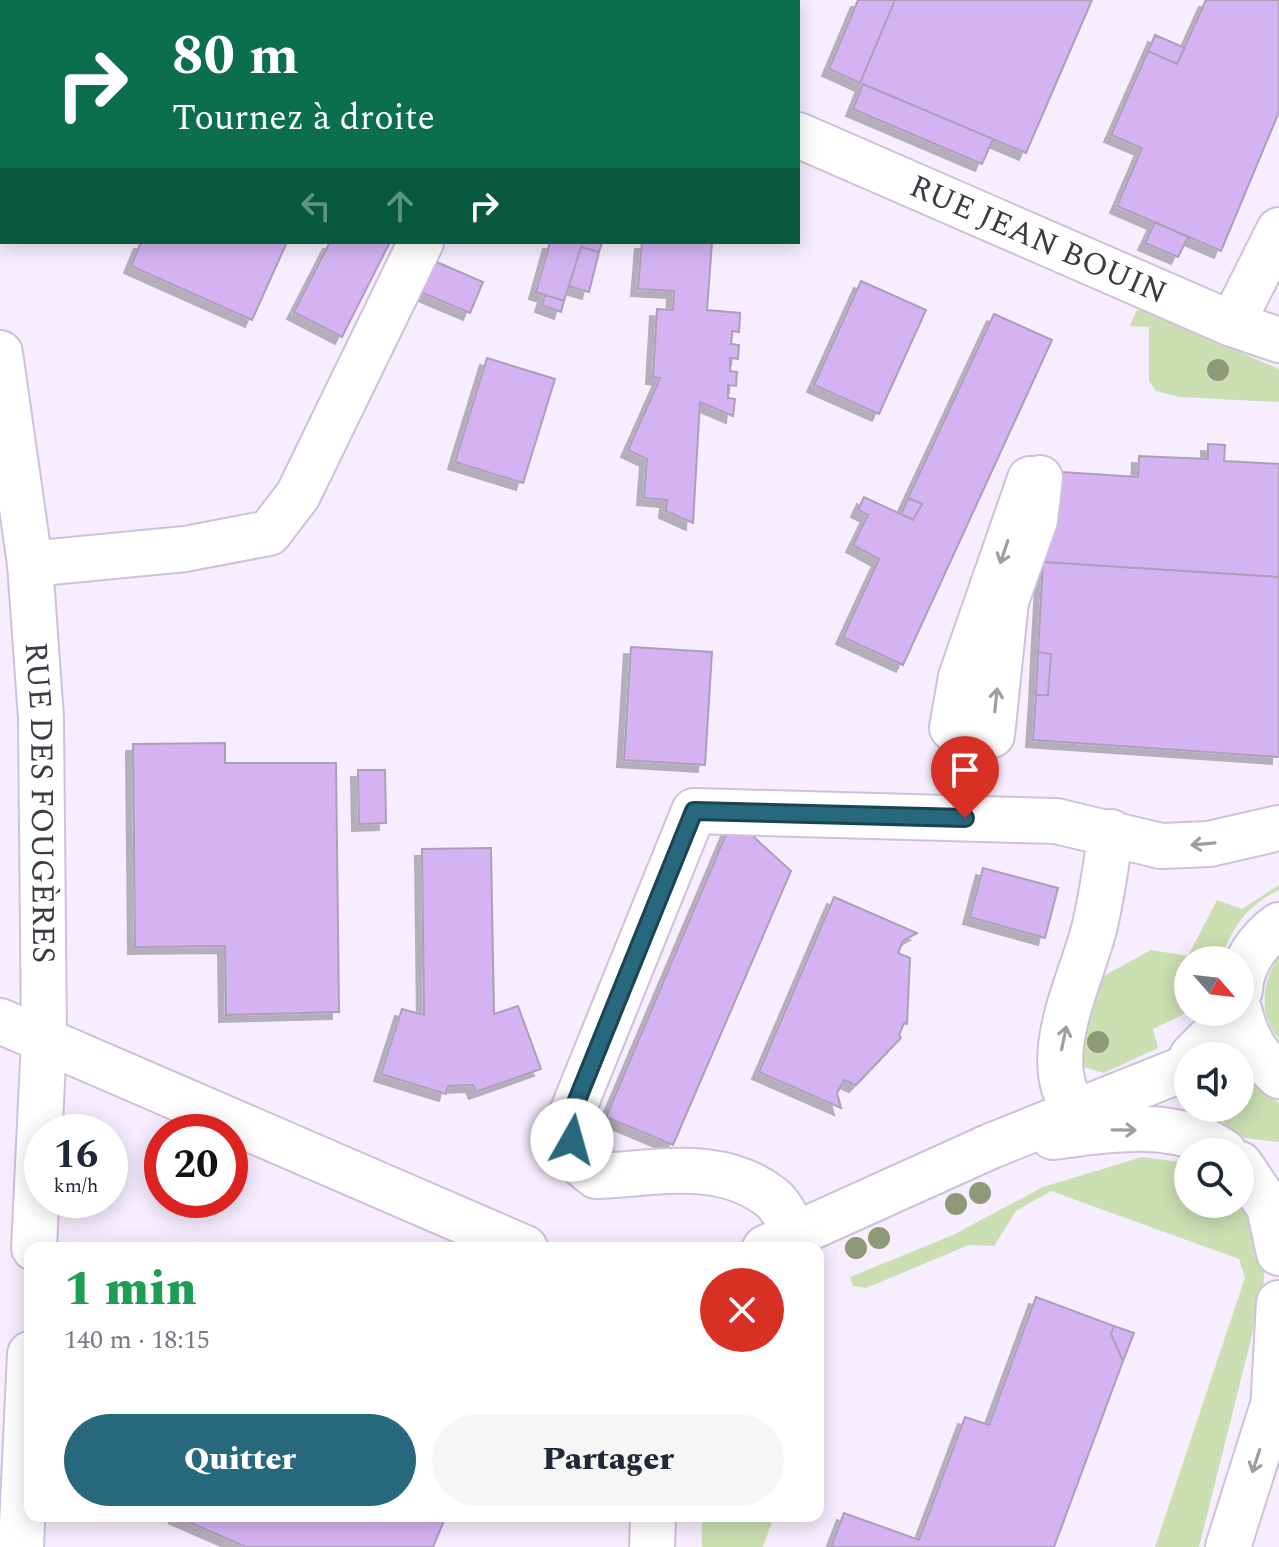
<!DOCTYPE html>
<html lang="fr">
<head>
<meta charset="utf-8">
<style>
  body { margin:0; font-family:Spectral,serif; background:#f6f6f7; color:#1f2937; height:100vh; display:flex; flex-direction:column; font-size:30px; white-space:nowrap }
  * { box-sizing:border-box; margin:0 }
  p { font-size:26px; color:#747a83 }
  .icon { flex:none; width:44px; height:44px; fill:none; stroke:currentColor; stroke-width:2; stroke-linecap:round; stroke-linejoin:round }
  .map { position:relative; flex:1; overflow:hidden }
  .side { position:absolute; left:24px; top:1242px; width:800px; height:280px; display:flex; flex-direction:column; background:#fff; border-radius:16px; box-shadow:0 4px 20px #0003 }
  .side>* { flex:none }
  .hud { position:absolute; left:0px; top:0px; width:800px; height:244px; box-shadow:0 4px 20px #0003; background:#0b6e4f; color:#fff; overflow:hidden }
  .needle { width:52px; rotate:118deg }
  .buttons { position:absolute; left:1174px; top:946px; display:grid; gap:16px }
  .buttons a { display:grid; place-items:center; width:80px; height:80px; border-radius:50%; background:#fff; box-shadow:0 4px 20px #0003; font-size:40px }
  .speed { position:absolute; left:24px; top:1114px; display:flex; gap:16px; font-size:40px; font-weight:700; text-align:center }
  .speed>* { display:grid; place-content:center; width:104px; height:104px; border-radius:50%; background:#fff; box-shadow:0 4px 20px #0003; line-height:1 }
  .speed small { font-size:20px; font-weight:400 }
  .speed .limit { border:12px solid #d22; background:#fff; color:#111 }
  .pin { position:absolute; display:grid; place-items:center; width:68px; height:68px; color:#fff; margin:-82px -34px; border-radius:50% 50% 50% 0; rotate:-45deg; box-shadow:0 0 8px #0007 }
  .pin .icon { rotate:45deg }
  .me { position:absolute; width:88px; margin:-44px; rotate:7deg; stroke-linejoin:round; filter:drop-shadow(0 0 6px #0008) }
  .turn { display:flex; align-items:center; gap:28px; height:168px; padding:0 40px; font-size:36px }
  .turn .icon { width:104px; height:104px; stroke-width:2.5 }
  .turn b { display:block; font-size:56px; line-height:68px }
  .lanes { display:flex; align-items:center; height:76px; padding:0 40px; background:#0003; justify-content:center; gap:40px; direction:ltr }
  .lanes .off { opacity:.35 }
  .round { display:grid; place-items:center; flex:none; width:84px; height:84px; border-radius:42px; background:#f6f6f7 }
  .overview { display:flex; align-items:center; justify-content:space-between; height:136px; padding:0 40px }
  h1 { font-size:48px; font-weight:800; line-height:60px; color:#1e9e55 }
  .action { display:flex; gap:16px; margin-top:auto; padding:16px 40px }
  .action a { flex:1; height:92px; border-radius:48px; background:#28687c; color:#fff; font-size:32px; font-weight:800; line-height:92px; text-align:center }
  .action a+a { background:#f6f6f7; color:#1f2937 }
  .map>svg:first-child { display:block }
</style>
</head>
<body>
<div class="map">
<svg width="1279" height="1547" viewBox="0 0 1279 1547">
  <defs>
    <filter id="shadow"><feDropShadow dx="-7" dy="7" stdDeviation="0" flood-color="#0004"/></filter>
  </defs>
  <rect width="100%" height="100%" fill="#f6edfe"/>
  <path fill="#cbdfb2" d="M1141,309L1279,369V402L1179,397L1156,391L1149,381V327L1130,326L1136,311Z
    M1279,885V890C1248,905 1231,927 1221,960H1188V1012L1153,1029L1158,1048L1104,1073L1084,1067C1071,1043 1091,1003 1098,979L1151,950L1188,956L1217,900L1242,909Z
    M1279,955V1039C1257,1015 1263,980 1279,955Z
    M1240,1074L1249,1076L1279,1103V1142L1245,1138L1210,1113L1208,1108H1240Z
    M1142,1157L1188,1163V1204H1240V1188L1266,1244L1263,1291L1199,1547H1155L1245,1278L1239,1259L1051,1191L1016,1211L994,1246L969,1245L866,1288L853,1286L850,1277L953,1235L1043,1187Z
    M702,1516H774L763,1547H702Z"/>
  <path fill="#d5b3f3" stroke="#ad9fba" stroke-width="2" filter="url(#shadow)" d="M858,0H895L860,83L829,69Z
    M895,0H1092L1026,153L860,83Z
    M1206,0H1279V112L1221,251L1117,206L1142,148L1111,135L1148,51L1177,64Z
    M1155,35L1185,48L1177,64L1148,51Z
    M863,84L993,139L982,164L853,109Z
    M1155,222L1188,237L1178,257L1145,243Z
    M141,242H287L252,320L131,266Z
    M330,242H390L342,337L294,312Z
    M550,242H602L599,252L581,247L564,301L536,292Z
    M642,242H712L707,310L740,313L739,332L732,331L731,344L739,345L738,359L730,358V371L737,372L736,386L728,385V398L735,399L733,416L700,402L693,523L666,511L667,500L644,498L647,459L628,450L660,378L653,377L657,309L673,310L674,291L638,289Z
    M581,247L599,252L589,292L569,286Z
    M432,260L483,282L470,313L418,291Z
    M861,281L926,310L879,414L814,385Z
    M545,295L564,301L561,312L542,305Z
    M994,314L1052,340L903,665L843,637L879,559L853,545L868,515L858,510L864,497L913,520L922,504L908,498Z
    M487,358L555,379L523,483L455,462Z
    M1208,444L1225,445L1224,461L1279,464V577L1043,562L1047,471L1138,477L1139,456L1208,459Z
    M908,498L922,504L913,520L901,514Z
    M1043,562L1279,577V757L1033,740L1036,695H1048L1051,654L1038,652Z
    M631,647L712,652L705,765L624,760Z
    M1038,652L1051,654L1048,695H1036Z
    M225,743V763H336L339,1012L226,1015L225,946L135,947L133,744Z
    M358,770H385L386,823L359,824Z
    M733,818L791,871L673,1145L606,1117Z
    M491,848L494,1014L518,1006L541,1069L476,1092L473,1085L448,1086L446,1094L381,1074L402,1009L424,1015L422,849Z
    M983,868L1058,888L1045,938L970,917Z
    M834,897L917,933L903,941L898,953L910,958L907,1024L904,1023L899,1035L901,1038L856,1085L844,1080L837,1093L841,1108L759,1072Z
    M1036,1297L1114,1326L1111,1334L1123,1361L1054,1547H831L844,1513L919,1540L965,1417L989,1425Z
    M1114,1326L1134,1333L1123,1361L1111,1334Z
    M175,1516H446L433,1547H246Z"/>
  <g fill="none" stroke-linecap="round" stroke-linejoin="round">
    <defs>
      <g id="minor">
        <path d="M486,0L491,2"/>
        <path d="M719,2L720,0"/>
        <path id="s1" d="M798,135L1232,324L1279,340"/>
        <path d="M1232,324L1279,230"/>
        <path id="s2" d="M0,353L30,564L41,718L44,1040L34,1248"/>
        <path d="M1030,479L961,677L952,728L992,735L1006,601L1035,520L1040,478"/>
        <path d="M30,564L185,549L269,533L298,495L421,242"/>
        <path d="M0,1021L525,1248"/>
        <path d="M1192,1056L1236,1012"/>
        <path d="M1077,1111C1036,1064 1081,981 1094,929C1102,897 1106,864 1111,832"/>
        <path d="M1053,1137C1106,1130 1177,1117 1224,1152"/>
        <path d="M1240,1164L1269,1207L1279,1253"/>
        <path d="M796,1234C789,1223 782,1206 772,1198C721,1157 656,1174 596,1176L575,1159L569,1120L694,811L1056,821L1161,846L1209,844L1279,828"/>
        <path d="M765,1248L991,1146L1188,1067"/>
        <path d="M1273,1411L1279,1303"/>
        <path d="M21,1547L30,1354"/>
        <path d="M652,1547L653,1516"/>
      </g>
      <path id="major" d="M1240,990C1241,964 1259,939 1279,925
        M1240,1012C1246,1040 1258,1057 1279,1076
        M1228,1547L1279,1386"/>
    </defs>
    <use href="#minor" stroke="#cfc0dc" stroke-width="48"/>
    <use href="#major" stroke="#cfc0dc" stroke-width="48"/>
    <use href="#minor" stroke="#fff" stroke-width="44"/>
    <use href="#major" stroke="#fff" stroke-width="44"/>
  </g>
  <g fill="#909977">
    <circle cx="1218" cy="370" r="11"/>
    <circle cx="1098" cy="1042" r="11"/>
    <circle cx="980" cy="1193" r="11"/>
    <circle cx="956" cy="1204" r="11"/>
    <circle cx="879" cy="1238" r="11"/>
    <circle cx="856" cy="1248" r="11"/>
  </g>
  <defs><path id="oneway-shaft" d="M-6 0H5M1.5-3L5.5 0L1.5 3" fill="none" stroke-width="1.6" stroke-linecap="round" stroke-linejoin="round" transform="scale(2)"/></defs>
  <g stroke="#9f9ca2">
    <use href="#oneway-shaft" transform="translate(1004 552) rotate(109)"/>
    <use href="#oneway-shaft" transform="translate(996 700) rotate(-84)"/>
    <use href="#oneway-shaft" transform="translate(1203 844) rotate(175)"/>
    <use href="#oneway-shaft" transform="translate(1064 1038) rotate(-78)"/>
    <use href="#oneway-shaft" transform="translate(1124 1130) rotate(1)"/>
    <use href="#oneway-shaft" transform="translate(1256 1461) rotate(108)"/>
  </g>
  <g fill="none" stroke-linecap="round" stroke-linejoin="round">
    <defs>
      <path id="route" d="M572,1140L569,1120L694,811L965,818"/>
    </defs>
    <use href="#route" stroke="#1a4451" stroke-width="20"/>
    <use href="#route" stroke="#28687c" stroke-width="14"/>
  </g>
  <g text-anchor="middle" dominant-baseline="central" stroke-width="8" stroke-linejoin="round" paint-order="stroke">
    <g font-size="32" fill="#3f3944" stroke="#f6edfe">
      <text stroke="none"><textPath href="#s1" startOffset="262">RUE JEAN BOUIN</textPath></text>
      <text stroke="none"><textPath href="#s2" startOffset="452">RUE DES FOUGÈRES</textPath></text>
    </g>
  </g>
</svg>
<div class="buttons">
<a><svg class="needle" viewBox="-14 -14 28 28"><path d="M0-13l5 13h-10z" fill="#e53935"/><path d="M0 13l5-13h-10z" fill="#747a83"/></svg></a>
<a><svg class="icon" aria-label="sound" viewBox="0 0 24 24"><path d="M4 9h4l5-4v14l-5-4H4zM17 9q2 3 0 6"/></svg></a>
<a><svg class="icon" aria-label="search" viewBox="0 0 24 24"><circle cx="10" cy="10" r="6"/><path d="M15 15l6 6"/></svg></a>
</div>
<div class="speed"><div>16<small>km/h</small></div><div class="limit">20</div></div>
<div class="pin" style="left:965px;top:818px;background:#d93025"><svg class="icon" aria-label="arrive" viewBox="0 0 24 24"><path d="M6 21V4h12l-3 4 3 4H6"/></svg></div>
<svg class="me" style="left:572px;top:1140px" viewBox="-20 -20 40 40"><circle r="19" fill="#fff"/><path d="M0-13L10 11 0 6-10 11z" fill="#28687c"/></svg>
<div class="hud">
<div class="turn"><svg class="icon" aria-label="right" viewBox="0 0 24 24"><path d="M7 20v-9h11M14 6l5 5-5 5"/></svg><div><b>80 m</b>Tournez à droite</div></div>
<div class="lanes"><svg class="icon off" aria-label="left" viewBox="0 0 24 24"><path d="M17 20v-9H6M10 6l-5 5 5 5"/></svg><svg class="icon off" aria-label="ahead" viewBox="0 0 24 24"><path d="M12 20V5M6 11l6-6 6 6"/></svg><svg class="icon" aria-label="right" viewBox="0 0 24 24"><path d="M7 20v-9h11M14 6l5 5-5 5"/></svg></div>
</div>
<section class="side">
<div class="overview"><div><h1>1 min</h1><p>140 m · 18:15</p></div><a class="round" style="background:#d93025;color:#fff"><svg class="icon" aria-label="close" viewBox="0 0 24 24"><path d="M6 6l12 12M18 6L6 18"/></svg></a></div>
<div class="action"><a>Quitter</a><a>Partager</a></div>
</section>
</div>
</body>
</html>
